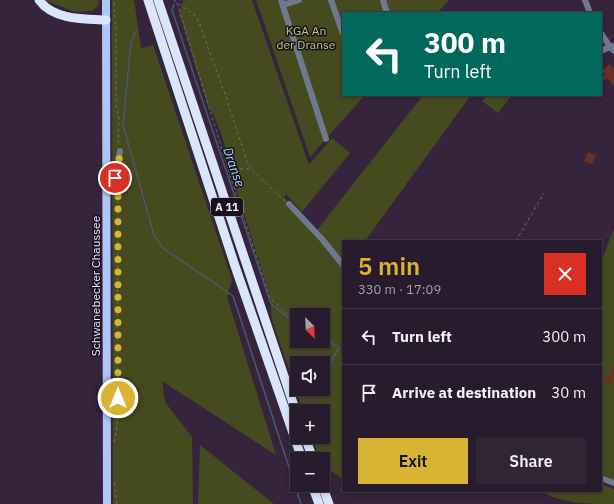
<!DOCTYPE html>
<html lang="en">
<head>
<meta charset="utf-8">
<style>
  body { margin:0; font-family:"IBM Plex Sans",sans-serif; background:#302435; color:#f1f3f6; height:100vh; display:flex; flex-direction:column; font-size:15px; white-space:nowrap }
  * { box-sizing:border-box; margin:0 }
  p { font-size:13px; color:#a5a1aa }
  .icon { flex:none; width:22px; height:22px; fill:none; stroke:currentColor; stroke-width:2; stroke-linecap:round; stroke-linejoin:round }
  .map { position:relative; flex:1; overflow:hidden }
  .details { position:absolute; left:342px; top:240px; width:260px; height:252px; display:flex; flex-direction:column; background:#281b2d; border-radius:0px; box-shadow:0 2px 6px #0003,0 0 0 1px #443949 }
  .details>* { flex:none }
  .guide { position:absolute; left:342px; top:12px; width:260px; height:84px; border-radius:0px; box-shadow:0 2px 6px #0003,0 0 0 1px #443949; background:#00695c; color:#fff; overflow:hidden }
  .needle { width:26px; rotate:156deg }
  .fabs { position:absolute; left:290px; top:308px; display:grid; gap:8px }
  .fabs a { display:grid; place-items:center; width:40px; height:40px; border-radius:0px; background:#281b2d; box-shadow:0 2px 6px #0003,0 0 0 1px #443949; font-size:20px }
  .pin { position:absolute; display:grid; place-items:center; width:34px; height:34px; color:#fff; margin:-17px; border:2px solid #fff; border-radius:50%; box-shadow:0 1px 4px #0007 }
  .me { position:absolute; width:44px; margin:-22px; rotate:0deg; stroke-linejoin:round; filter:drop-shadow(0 0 3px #0008) }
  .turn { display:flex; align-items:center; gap:14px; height:84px; padding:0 16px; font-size:18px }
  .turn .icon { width:52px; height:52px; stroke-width:2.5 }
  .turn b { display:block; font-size:28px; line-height:34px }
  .round { display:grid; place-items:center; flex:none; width:42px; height:42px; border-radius:0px; background:#302435 }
  .overview { display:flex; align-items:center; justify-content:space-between; height:68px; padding:0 16px }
  h1 { font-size:24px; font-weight:600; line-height:30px; color:#d9b334 }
  .button { display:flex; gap:8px; margin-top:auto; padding:8px 16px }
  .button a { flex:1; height:46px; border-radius:0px; background:#d9b334; color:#111; font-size:16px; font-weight:600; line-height:46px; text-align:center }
  .button a+a { background:#302435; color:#f1f3f6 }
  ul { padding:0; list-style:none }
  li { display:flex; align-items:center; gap:12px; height:56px; padding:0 16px; border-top:1px solid #443949 }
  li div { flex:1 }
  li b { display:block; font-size:15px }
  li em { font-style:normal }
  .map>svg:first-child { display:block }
</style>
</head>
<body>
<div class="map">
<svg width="614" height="504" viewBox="0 0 614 504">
  <rect width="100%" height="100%" fill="#35243c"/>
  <path fill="#464b1f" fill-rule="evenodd" d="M44,0H99L98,6L92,11L75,12Z
    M112,0H134L141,48L153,45L232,280L227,297L276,455L162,381L165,402L192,437L193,504H113Z
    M183,0H252L309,165L332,138L350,153L302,212L286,194L284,197L343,268V479L323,465V459H319L312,437H323V411H303L272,320L270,296L231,172C226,150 221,125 208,106L179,13ZM297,315H323V341H297ZM297,363H323V389H297Z
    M256,0H449L437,13H343V95H365L310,157Z
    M423,95H471L365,241H343V261L317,230Z
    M487,95H512L498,113L482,101Z
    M614,229V479L601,474V261Z
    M200,445L274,504H198Z
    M601,484L614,489V504C589,504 562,504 541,491H601Z"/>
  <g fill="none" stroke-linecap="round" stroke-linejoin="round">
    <path stroke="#495a6c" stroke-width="1.5" d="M174,4L172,10L271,304L297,325
      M136,31L131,42L123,125L154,235L163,248L233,296L301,504
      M323,336L339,348L330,363L323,366"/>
  </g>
  <path fill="#6a3026" d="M610,64L614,68V86L607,78L601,83V77L605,75L602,70Z
    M588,152L596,155L592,164L584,161Z
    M614,364V375L610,385L603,382L606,376L608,377Z"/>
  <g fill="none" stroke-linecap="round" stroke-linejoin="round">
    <path stroke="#77687e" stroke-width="1" stroke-dasharray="3 3" stroke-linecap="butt" d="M174,0L197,17L225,94L247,162L251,169L285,201
      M114,3L116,33V106L119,117L118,145
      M177,3L228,169L270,298L291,318L290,321L291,324L297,328
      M228,169H250
      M516,241L544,193
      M323,341L334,347
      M114,442L117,428V414L118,191
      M114,483L117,504"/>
    <path stroke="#6e7990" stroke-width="6" d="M281,0L326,139
      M331,0L343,34
      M383,0L387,13
      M585,0L590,13
      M283,5L299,0
      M601,33L610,47L614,51
      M601,51L612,46
      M106,190L113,188L120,151
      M289,204L322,239L343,265
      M601,478L614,483"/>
    <path stroke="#b1c6f6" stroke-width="8" d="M106,0L107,504"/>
    <path stroke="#dae5fc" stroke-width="9" d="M39,0C53,20 84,19 106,20
      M148,0L235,266L302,459
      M158,0L297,415
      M305,437L313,459
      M312,485L319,504
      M322,485L329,504"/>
  </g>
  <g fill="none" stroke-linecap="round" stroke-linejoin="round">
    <path stroke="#d9b334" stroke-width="7" stroke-dasharray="0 12.6" d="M115,178L119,156L120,171L118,186V398"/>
  </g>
  <g text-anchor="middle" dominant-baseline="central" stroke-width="3" stroke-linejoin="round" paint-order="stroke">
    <rect fill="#19111c" stroke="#b2a8b7" stroke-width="1" x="211" y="198" width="32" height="18" rx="3"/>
    <g font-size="11" font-weight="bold" fill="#f4e9f9">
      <text x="227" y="207">A 11</text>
    </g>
    <g font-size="12" fill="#c1cc73" stroke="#19111c">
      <text x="306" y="30">KGA An<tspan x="306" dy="14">der Dranse</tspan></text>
    </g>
    <g font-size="12" fill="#f4e9f9" stroke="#19111c">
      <text transform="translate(95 286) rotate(-90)">Schwanebecker Chaussee</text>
    </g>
    <g font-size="13" font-style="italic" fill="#a7d6f8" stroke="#19111c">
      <text transform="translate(234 167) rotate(71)">Dranse</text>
    </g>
  </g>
</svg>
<div class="fabs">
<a><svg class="needle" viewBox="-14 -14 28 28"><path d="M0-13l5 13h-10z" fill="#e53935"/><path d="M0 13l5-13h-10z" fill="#a5a1aa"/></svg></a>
<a><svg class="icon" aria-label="sound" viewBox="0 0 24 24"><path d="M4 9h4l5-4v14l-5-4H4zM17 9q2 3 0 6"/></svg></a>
<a>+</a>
<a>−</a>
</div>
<div class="pin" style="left:115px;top:178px;background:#d93025"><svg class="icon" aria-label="arrive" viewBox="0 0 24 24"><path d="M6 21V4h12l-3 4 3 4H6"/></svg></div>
<svg class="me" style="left:118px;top:398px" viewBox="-20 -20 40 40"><circle r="17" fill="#d9b334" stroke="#fff" stroke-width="3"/><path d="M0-11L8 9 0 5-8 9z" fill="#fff"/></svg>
<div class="guide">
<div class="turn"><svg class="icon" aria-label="left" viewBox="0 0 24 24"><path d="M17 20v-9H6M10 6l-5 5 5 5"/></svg><div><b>300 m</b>Turn left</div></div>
</div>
<section class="details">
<div class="overview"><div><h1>5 min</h1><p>330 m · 17:09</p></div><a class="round" style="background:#d93025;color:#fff"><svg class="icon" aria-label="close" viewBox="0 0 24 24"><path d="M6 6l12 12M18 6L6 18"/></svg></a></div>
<ul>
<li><svg class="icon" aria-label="left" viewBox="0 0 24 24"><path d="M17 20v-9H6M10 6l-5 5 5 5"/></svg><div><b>Turn left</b></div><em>300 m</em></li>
<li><svg class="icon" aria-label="arrive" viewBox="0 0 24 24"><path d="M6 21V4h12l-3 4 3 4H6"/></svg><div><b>Arrive at destination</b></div><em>30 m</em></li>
</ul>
<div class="button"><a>Exit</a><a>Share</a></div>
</section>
</div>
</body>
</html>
